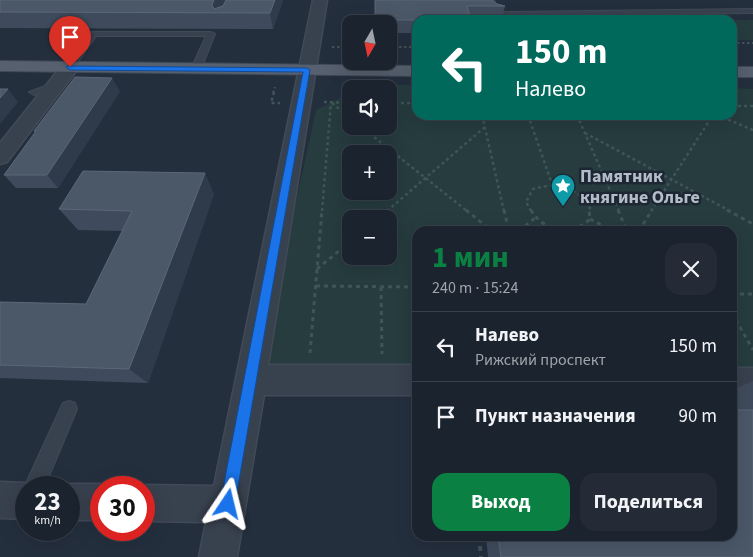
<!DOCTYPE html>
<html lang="ru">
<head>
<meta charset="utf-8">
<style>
  body { margin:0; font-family:"Source Sans 3",sans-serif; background:#242b36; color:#f1f3f6; height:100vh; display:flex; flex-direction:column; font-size:19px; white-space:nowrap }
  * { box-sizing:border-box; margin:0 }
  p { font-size:16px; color:#a0a4aa }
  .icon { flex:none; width:28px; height:28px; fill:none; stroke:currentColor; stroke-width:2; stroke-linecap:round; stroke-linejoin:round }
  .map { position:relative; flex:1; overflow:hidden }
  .side { position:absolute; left:412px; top:226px; width:325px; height:315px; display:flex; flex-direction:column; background:#1b232e; border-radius:15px; box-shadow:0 5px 20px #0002,0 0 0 1px #39404a }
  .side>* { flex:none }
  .hud { position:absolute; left:412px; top:15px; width:325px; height:105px; border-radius:15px; box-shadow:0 5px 20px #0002,0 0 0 1px #39404a; background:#00695c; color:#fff; overflow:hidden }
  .needle { width:32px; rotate:189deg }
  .buttons { position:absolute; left:342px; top:15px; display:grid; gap:10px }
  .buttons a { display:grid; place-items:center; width:55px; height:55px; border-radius:10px; background:#1b232e; box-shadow:0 5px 20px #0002,0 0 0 1px #39404a; font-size:25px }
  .speed { position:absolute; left:15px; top:476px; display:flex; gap:10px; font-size:25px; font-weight:700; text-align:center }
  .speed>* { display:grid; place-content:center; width:65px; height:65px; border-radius:50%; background:#1b232e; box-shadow:0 5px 20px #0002,0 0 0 1px #39404a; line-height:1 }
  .speed small { font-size:12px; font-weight:400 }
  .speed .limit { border:8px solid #d22; background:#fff; color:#111 }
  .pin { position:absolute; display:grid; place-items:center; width:42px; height:42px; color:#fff; margin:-51px -21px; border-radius:50% 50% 50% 0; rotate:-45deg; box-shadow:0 0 5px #0007 }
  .pin .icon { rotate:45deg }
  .me { position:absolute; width:55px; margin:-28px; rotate:10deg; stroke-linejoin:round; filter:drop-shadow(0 0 4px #0008) }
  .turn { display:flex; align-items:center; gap:18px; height:105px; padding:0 20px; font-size:22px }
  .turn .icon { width:65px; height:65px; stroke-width:2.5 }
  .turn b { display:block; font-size:35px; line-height:42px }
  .round { display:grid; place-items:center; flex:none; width:52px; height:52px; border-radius:15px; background:#242b36 }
  .head { display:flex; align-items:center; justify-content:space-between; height:85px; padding:0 20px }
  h1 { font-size:30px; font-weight:700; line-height:38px; color:#0b8043 }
  .primary-button { display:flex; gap:10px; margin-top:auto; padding:10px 20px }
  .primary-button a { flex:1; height:58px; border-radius:15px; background:#0b8043; color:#fff; font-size:20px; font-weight:700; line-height:58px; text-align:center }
  .primary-button a+a { background:#242b36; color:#f1f3f6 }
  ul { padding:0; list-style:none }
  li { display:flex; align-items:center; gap:15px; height:70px; padding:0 20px; border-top:1px solid #39404a }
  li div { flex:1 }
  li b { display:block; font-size:19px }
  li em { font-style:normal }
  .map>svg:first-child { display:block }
</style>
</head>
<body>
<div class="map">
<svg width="753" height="557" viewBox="0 0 753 557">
  <rect width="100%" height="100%" fill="#242f3e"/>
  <path fill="#263c3f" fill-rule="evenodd" d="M733,20H753V40H733Z
    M364,85H417L418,115H732L733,88L753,89V375H733L732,231H418L417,373L259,372L316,110L351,92V126H389V89H357ZM351,154H389V191H351ZM351,219H389V256H351Z"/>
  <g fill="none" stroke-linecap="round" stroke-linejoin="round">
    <defs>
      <path id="service" d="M486,0H494L498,12L753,9V13L495,16L491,14Z
        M91,32H211L215,34L201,69L196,72L191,69L206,36H96L73,69H67L66,67Z
        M54,83L57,84V88L34,95L29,92Z
        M69,401L75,403L77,409L44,488H26V492L25,488L27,481L63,403Z"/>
      <path id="minor" d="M313,0H327L268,365H418V395H264L237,557H199L206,522L144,521V488H138L144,485L214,486Z
        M70,62L76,63L79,67L7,162L0,164V143L64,63Z
        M732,368H753V398H732Z
        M0,482L26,483L37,488H26V519L0,518Z
        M69,484H101L109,488H101V520H69V488H61Z"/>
      <path id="primary" d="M0,61L418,66V76L0,71Z
        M732,67H753V77H732Z"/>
    </defs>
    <use href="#service" stroke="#414a57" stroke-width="2"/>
    <use href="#minor" stroke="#414a57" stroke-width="3"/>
    <use href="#primary" stroke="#414a57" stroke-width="2"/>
    <path stroke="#3f5557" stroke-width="2" stroke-dasharray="2.5 2.5" stroke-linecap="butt" d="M732,43H753
      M332,47H351
      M389,47H418
      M273,93L275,87"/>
    <path stroke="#3f5557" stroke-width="2.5" stroke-dasharray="3 3" stroke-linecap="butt" d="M274,92L271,103H280
      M324,102L351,103
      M332,103L351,119
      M389,103H418
      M732,106H753
      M482,115L504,211
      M528,115L552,184
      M577,115L619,211
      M717,115L753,130
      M360,126L467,211
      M585,133L730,211
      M322,211L331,102
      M387,211L485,127
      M531,211L526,202L533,189C560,182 568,185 589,203L590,211
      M651,211L713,115"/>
    <path stroke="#3f5557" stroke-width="3" stroke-dasharray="4 4" stroke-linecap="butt" d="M466,210L492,231
      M504,210L509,231
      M531,210C543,232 573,236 590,219L589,210
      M618,210L627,231
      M727,210L753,224
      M378,219L388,210
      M590,219L613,231
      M519,231L535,218
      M639,231L652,210
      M317,269L351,241
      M316,286L418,287
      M381,287L382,354
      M732,294H753
      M732,313L753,350
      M310,353L322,210"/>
    <path stroke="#3f5557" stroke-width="4" stroke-dasharray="5 5" stroke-linecap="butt" d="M479,536L481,557"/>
    <use href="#service" fill="#38414e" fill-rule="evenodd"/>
    <use href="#minor" fill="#38414e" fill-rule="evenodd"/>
    <use href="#primary" fill="#56606e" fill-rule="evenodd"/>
  </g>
  <path fill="#3f4b5c" d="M0,0H226L223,7L283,0L273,29L0,28Z
    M375,0L497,4L505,6L502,19L418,20V33H389V24H375Z
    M120,91L58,188H16L4,175L35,133L34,131Z
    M214,194L148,383L0,378V302L86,304L123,231L78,230L59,209Z
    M753,381V557H488L486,536H732L734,410L732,406V390Z"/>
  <path fill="#2f3b4b" d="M214,0H226L220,13H214L212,5Z
    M275,0H283L273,29L270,13Z
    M112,78L120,91L58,188L47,175Z
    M8,89L18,102L0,124V98Z
    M205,173L214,194L148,383L129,369Z"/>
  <path fill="#4b5868" stroke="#5c6777" d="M0,0H214L212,5L214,9L223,6L226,0H275L270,13L0,12Z
    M375,0H492L497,4L505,6H467L471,20H375Z
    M75,77L112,78L47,175H4L36,131H34Z
    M0,89H8L0,98Z
    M83,171L205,173L129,369L0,365V302L86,304L132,211L59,209Z
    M732,410H753V557H501L498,536H732Z"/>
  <path fill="#1a73e8" stroke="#114b97" d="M67,66L307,68L310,70L235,504L233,510L228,512L222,510L220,504L303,72L70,70L66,67Z"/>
  <defs>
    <symbol id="sight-pin" viewBox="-11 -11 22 30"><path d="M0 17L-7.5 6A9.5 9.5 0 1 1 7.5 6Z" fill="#0f9aa8" stroke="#1d2633"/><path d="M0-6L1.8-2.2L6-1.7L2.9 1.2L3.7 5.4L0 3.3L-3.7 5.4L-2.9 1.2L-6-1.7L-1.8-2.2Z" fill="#fff"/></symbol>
  </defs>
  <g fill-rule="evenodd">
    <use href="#sight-pin" x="549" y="172" width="28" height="38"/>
  </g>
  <g text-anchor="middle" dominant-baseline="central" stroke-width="5" stroke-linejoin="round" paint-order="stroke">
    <g font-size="18" font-weight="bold" fill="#b4bcc9" stroke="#1d2633" text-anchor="start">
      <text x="580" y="176">Памятник<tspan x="580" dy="21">княгине Ольге</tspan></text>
    </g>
  </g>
</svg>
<div class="buttons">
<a><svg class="needle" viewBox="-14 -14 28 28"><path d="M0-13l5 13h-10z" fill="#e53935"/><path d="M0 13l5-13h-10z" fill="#a0a4aa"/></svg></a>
<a><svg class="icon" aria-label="sound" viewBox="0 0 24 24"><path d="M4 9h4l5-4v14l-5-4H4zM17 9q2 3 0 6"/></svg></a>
<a>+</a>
<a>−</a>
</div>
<div class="speed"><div>23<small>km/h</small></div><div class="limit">30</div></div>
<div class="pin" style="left:70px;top:67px;background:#d93025"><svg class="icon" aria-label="arrive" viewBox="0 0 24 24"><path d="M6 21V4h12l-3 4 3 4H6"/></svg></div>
<svg class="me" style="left:228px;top:504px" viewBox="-20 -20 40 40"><path d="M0-17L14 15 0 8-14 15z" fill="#1a73e8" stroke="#fff" stroke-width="4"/></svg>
<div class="hud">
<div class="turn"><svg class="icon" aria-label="left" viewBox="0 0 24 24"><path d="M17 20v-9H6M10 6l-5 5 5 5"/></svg><div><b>150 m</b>Налево</div></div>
</div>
<section class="side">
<div class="head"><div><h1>1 мин</h1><p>240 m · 15:24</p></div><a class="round"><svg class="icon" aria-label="close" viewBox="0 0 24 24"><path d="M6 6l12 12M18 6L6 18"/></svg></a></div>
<ul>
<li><svg class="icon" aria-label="left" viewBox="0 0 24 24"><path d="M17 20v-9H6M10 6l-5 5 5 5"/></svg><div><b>Налево</b><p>Рижский проспект</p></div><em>150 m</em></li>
<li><svg class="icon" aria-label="arrive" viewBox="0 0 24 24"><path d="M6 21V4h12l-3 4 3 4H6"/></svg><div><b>Пункт назначения</b></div><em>90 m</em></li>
</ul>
<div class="primary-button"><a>Выход</a><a>Поделиться</a></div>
</section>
</div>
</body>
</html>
